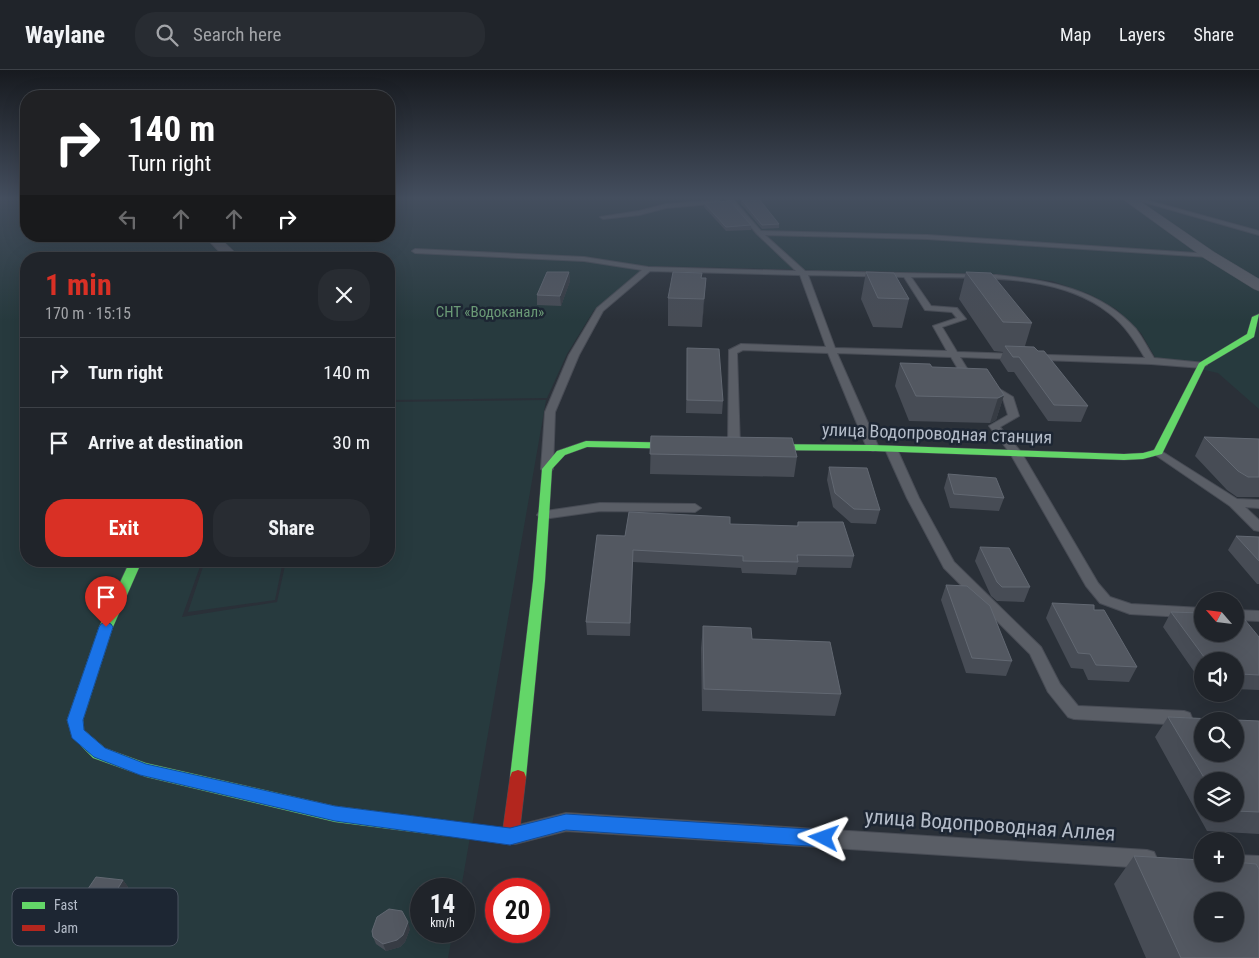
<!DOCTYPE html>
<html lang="en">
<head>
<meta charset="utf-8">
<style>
  body { margin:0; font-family:"Roboto Condensed",sans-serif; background:#282c32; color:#f1f3f6; height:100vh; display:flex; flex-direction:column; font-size:19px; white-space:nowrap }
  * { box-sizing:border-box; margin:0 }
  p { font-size:16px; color:#a2a4a8 }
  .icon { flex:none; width:28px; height:28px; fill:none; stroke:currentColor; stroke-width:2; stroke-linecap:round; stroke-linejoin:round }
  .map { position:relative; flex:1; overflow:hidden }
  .panel { position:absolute; left:20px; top:182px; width:375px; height:315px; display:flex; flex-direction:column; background:#20242a; border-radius:20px; box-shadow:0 5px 20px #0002,0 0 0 1px #3d4147 }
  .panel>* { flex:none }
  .top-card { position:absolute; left:20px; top:20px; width:375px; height:152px; border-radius:20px; box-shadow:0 5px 20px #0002,0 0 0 1px #3d4147; background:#202124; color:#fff; overflow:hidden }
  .needle { width:32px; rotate:298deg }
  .buttons { position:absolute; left:1194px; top:522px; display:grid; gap:10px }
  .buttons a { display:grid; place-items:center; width:50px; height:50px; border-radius:50%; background:#20242a; box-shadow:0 5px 20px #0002,0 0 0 1px #3d4147; font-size:25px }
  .speed { position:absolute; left:410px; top:808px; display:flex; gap:10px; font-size:25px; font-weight:700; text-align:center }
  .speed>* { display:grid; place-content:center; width:65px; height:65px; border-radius:50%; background:#20242a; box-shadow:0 5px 20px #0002,0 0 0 1px #3d4147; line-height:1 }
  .speed small { font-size:12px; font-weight:400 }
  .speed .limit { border:8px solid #d22; background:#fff; color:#111 }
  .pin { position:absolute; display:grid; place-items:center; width:42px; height:42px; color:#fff; margin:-51px -21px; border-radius:50% 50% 50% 0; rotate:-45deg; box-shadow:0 0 5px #0007 }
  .pin .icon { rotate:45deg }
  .me { position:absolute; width:55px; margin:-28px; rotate:274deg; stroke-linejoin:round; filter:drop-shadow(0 0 4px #0008) }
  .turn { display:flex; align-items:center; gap:18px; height:105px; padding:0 25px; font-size:22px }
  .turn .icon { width:65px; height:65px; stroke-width:2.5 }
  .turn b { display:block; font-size:35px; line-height:42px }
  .lanes { display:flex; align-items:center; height:48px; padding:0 25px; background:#0003; justify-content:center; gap:25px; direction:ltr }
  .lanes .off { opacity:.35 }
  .round { display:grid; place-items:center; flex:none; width:52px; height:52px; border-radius:20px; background:#282c32 }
  .head { display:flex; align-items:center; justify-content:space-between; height:85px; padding:0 25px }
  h1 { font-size:30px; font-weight:700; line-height:38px; color:#d93025 }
  .action { display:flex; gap:10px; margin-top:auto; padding:10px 25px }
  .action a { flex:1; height:58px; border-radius:20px; background:#d93025; color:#fff; font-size:20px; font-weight:700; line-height:58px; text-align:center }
  .action a+a { background:#282c32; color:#f1f3f6 }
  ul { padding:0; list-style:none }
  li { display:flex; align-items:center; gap:15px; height:70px; padding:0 25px; border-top:1px solid #3d4147 }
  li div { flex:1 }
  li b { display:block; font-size:19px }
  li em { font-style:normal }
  header { display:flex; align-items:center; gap:30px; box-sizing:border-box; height:70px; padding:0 25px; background:#20242a; border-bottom:1px solid #3d4147 }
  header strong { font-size:24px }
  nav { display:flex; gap:28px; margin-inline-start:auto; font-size:18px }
  .search { width:350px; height:45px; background:#282c32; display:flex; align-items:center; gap:12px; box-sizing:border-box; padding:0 18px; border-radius:20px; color:#a2a4a8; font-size:19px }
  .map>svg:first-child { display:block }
</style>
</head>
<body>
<header>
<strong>Waylane</strong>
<div class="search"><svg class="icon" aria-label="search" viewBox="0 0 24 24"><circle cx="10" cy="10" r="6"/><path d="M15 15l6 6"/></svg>Search here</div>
<nav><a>Map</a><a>Layers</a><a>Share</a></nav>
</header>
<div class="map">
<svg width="1259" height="888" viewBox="0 0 1259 888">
  <rect width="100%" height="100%" fill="#2a3038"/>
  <path fill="#273a3e" d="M0,127H26V166H389V127H1259V339L1218,303L1156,289L1141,263L1116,239L1089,224L1052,211L995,204L646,196L594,240L567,284L547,328L389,330V189H26V491H202L182,547L277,532L286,491H389V332L546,330L461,819H421V861H453L448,888H0Z
    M205,491H283L275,530L188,542Z"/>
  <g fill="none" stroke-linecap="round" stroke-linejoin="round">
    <defs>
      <path id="lane" d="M725,127H731L761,161L927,165L1211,184V186L1209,187L927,169L765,165L805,201L996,205C1048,210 1100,219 1136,259C1143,268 1148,279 1154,288L1205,293L1207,295L1202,298L1151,294L960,287L968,300L1013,327L1019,346L1000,357L1021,382L1098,513L1110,527L1131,534L1202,538V548L1130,544L1100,533L1086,516L1010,383L989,356L1008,345L1003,329L961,304L951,287L837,283L879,378L873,381L867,378L828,283L743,280L737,283L740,377L734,380L730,379L728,377L729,280L741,274L826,277L800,205L650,201L603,241L579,285L555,342L553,399L551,401H543L541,399L545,342L569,285L597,238L642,200L584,191L415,183L412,181L415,179L584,187L648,197L796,201L757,164ZM808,205L904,207L925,240L952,242L957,248L933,256L947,281L835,278ZM911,207C973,208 1058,202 1109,243C1125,255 1135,271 1145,288L957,282L942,257L966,249L957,238L931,236Z
        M1126,127H1135L1259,161V165Z
        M719,130L721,133L666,138L639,145L603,149L600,147L639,141L666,134Z
        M891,376L897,379L919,428L954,492L1041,577L1060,614L1078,636L1184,641L1190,643L1192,648L1190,653L1184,655L1074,649L1068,647L1048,622L1030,584L944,498L907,428L885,379Z
        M1158,379L1237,429L1259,430V438L1245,437L1259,450V461L1254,460L1230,436L1154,384L1152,382L1154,380Z
        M600,433L695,434L701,438L695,442L600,441L543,449L537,445L539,442Z
        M1235,540L1259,541V551L1235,550Z
        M566,743L1147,780L1154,782L1157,789L1154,796L1147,798L566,761L515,774L508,771L505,765L508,759L515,756Z
        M1235,785L1259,786V806L1235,803Z"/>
      <path id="street" d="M1120,127H1134L1214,182L1259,209V221L1254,219L1204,188Z
        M204,166H218L242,189H226Z"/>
      <path id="fast" d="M1259,244L1254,267L1205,296L1163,382L1162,384L1143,389L1124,390L873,381L758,380L753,377L758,374L873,375L1124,384L1143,383L1154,380L1199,293L1247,264L1252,247Z
        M586,371L688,373L693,376L688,379L587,377L565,385L552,399L545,511L526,707L524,712L518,714L512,712L510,707L533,511L542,399L557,381Z
        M130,491H142L113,557L83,650L84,660L105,678L146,693L335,736L444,750L450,752L453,758L450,764L444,766L335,752L146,707L93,688L72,667L67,650L99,557Z"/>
      <path id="jam" d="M518,700L524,702L526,707L519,767L516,773L510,775L438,764L435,758L438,752L444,750L503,758L510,707L512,702Z"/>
    </defs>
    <use href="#lane" stroke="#484c55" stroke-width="2"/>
    <use href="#street" stroke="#484c55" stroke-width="1"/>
    <use href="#fast" stroke="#484c55" stroke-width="1"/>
    <use href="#jam" stroke="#484c55" stroke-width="1"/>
    <use href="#lane" fill="#5a5e66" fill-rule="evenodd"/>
    <use href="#street" fill="#5a5e66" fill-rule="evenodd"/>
    <use href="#fast" fill="#63d668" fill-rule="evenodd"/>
    <use href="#jam" fill="#b3261e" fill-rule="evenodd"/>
  </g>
  <path fill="#474c55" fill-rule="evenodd" d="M741,129L779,154V158L762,159L741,134Z
    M704,133L751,155V160L726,161L704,137Z
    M569,202L570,211L561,236L537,235V225Z
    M866,202L909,229L902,258L873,257L861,229Z
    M966,202L1032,253L1025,276L1088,336L1081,352L1048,351L1014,302H1008L1000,290L1003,282L994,281L959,229Z
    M702,208H706L702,257L668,256V228Z
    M687,278L723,331L722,344L686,343Z
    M900,293L932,297L1004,325L996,350L990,353L909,351L895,316Z
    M651,366L797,387L794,407L650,404Z
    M1204,367L1259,369V427H1237L1227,420L1195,386Z
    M829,397L880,440L876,454L851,453L833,437L827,410Z
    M948,404L1004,428L999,441L950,438L944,418Z
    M798,452L854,486L851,498L798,497L796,505L742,503L741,498L633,492L630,566L587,565L586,552L625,466L730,454L797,456Z
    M1236,466L1259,467V514H1257L1228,480Z
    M980,477L1030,517L1024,532L997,531L991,526L975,491Z
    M946,515L1012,591L1006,606L966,603L941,530Z
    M1052,533L1094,540L1137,597L1129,612L1088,610L1083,599L1071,598L1046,548Z
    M1171,542L1259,567V620L1235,619V591H1202V613L1163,557Z
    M703,556L752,569L841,624L835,646L702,641L701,578Z
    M1168,647L1259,651V764L1207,761L1155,667ZM1202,711H1235V744H1202Z
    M1134,786L1259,888H1146L1114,814Z
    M123,810L128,817L112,845L83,842L77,835Z
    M410,859L405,872L400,877L386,881L376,874L373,867Z"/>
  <path fill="#373c44" d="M569,202L570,211L561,236L560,226Z
    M706,208L704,236L702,257L704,229Z
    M1004,325L996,350L990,353L998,328Z
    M633,480V492L630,566V553Z
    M123,810L128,817L112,845L106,838Z
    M408,852L410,859L405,872L400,877L386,881L383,874Z"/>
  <path fill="#535861" stroke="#626872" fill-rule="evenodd" d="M741,129H759L779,154L762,155Z
    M730,131L751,155L726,157L704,133Z
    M547,202H569L560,226L537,225Z
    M673,202L702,203L701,208H706L704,229L668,228Z
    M866,202L894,203L909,229L878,228Z
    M966,202L991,203L1032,253L1003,252Z
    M1005,276L1034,277L1038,281H1044L1088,336L1054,335L1019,287H1013Z
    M687,278L719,279L723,331L687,330Z
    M900,293L930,294L932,297L987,299L1004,325L998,328L916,326Z
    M651,366L792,368L797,387L650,384Z
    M1204,367L1259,369V407H1248L1238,401Z
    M829,397L867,398L880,440L854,439L835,423Z
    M948,404L996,408L1004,428L954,424Z
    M629,442L730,447V454L798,456V452H843L854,486L797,485L798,492L743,491V486L633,480L630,553L586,552L597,465L625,466Z
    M1236,466L1259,467V491Z
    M980,477L1009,478L1030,517H1002L997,512Z
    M946,515L967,516L990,536L1012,591L972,588Z
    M1052,533L1094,535V540H1104L1137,597L1096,595L1090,584L1078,583Z
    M1171,542L1202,543V564H1235V544H1240L1259,567V605L1240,604L1235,598V591H1207Z
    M703,556L751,558L752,569L830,572L841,624L704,619Z
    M1168,647L1259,651V742L1235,741V711H1206ZM1202,651H1235V684H1202Z
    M1134,786L1202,790V804H1235V792L1256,794L1259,799V888H1181ZM1202,831H1235V864H1202Z
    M96,807L123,810L106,838L77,835Z
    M389,839L402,841L408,852L403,865L397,870L383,874L373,867L372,861L377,847Z"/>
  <linearGradient id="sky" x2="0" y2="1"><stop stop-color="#171a1f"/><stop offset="0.51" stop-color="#444e5e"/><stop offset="1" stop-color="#444e5e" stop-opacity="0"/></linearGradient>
  <rect width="1259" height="251" fill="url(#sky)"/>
  <path fill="#1a73e8" stroke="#114b97" d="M106,552L111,554L113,557L83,650L84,660L105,678L146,694L335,736L510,758L566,744L824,760L831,763L833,768L831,774L824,777L566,760L510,775L335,751L140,705L94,687L72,668L67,650L99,557L101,554Z"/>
  <g text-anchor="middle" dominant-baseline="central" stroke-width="5" stroke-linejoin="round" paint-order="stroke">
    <g font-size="15" fill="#6b9a76" stroke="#1d2633">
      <text x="490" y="242">СНТ «Водоканал»</text>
    </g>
    <g font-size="18" fill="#b4bcc9" stroke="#1d2633">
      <text transform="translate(937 363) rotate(2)">улица Водопроводная станция</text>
    </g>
    <g font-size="21" fill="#b4bcc9" stroke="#1d2633">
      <text transform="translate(990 755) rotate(4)">улица Водопроводная Аллея</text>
    </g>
  </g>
  <rect x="12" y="818" width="166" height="58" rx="8" fill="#1d2633" stroke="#4a5360" stroke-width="1"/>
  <rect x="22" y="832" width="23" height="7" fill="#63d668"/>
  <rect x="22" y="855" width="23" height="6" fill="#b3261e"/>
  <g font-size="14" fill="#b4bcc9">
    <text x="54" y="840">Fast</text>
    <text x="54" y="863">Jam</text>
  </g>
</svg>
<div class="buttons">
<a><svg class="needle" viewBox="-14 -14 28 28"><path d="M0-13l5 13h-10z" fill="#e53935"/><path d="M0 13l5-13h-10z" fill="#a2a4a8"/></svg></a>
<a><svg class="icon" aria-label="sound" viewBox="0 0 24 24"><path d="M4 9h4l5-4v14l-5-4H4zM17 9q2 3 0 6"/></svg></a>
<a><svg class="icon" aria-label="search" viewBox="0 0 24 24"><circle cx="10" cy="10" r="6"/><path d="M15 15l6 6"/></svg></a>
<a><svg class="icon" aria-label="layers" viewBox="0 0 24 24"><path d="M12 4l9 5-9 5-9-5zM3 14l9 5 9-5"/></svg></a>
<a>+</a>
<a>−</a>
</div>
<div class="speed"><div>14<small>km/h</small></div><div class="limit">20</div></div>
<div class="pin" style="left:106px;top:557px;background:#d93025"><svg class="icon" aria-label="arrive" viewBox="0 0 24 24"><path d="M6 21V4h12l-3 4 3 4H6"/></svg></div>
<svg class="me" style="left:824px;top:768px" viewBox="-20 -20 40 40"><path d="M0-17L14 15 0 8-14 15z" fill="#1a73e8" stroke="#fff" stroke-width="4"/></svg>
<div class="top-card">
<div class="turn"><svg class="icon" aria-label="right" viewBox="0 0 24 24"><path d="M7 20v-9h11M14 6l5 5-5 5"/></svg><div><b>140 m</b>Turn right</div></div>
<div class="lanes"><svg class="icon off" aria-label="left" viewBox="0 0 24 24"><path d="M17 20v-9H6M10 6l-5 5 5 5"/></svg><svg class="icon off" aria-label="ahead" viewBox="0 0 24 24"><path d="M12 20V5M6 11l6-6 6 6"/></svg><svg class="icon off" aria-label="ahead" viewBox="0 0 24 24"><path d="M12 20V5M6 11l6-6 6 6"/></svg><svg class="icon" aria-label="right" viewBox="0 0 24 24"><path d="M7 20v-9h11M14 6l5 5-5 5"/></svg></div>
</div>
<section class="panel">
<div class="head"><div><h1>1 min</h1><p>170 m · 15:15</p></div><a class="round"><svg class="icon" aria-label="close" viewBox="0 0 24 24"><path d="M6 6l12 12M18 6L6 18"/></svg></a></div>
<ul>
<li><svg class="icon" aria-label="right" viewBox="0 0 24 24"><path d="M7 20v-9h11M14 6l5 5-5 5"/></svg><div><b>Turn right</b></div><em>140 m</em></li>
<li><svg class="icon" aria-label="arrive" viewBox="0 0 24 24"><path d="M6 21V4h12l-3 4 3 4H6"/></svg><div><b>Arrive at destination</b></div><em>30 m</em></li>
</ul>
<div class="action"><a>Exit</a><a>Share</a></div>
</section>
</div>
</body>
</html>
